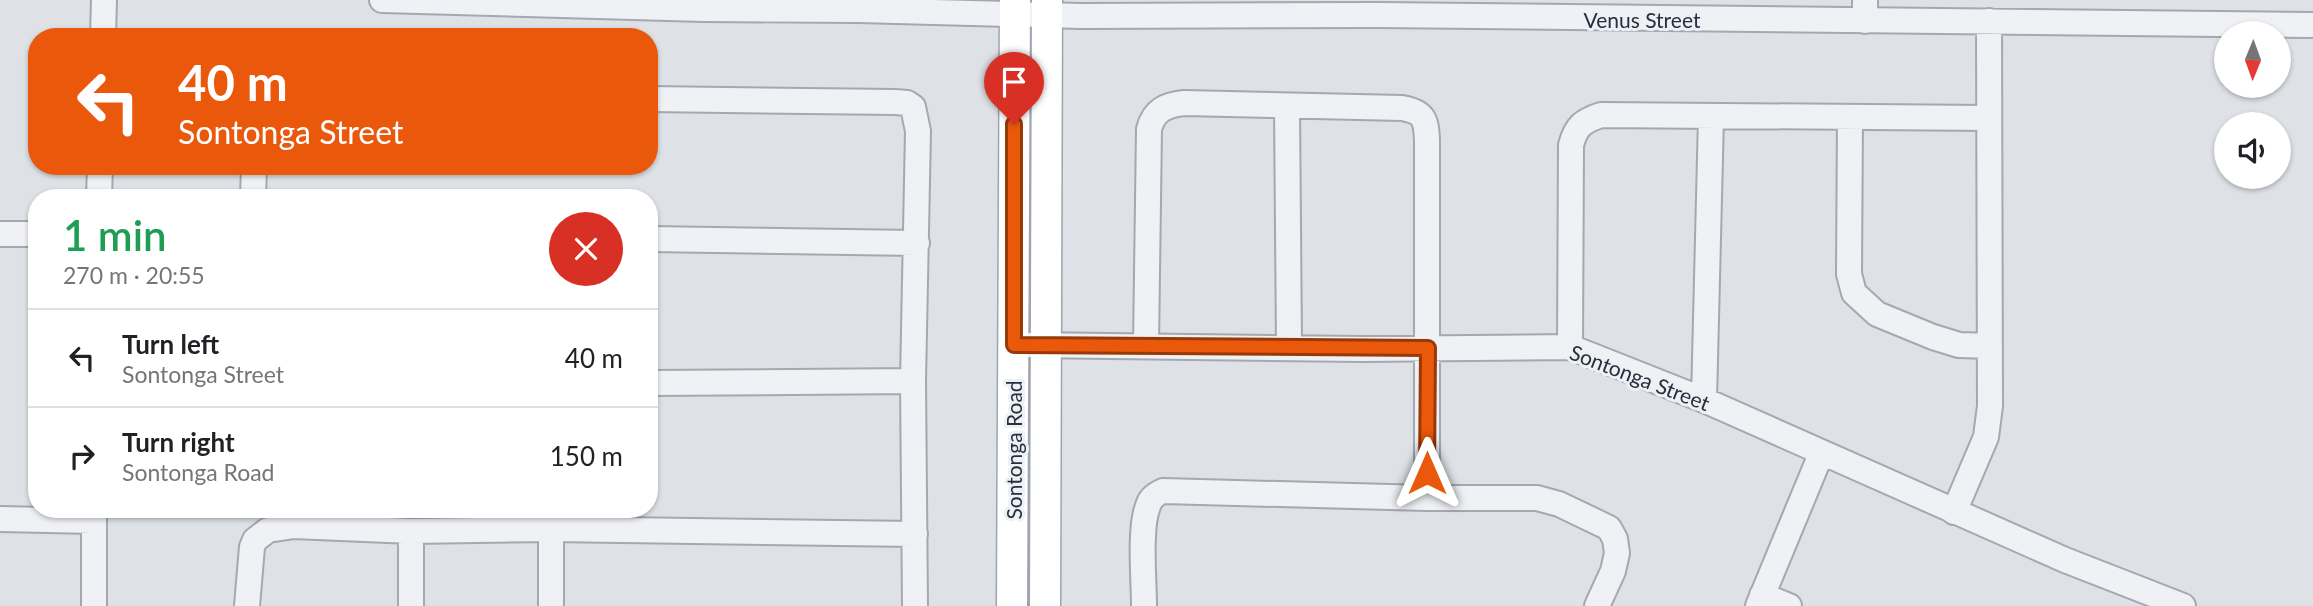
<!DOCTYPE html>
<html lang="en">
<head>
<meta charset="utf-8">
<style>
  body { margin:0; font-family:Lato,sans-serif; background:#f2f2f2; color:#202124; height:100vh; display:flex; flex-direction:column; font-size:26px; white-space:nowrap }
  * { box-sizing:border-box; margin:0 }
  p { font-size:23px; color:#757577 }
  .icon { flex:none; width:38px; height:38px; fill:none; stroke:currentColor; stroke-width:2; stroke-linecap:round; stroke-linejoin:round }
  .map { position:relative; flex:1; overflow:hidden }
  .side { position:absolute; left:28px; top:189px; width:630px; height:329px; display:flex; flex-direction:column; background:#fff; border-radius:28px; box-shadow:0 2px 5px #0004 }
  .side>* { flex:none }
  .banner { position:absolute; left:28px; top:28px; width:630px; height:147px; border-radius:28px; box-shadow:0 2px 5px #0004; background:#ea580c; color:#fff; overflow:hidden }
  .needle { width:46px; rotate:181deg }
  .buttons { position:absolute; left:2214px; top:21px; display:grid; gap:14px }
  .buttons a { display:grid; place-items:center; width:77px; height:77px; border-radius:50%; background:#fff; box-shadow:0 2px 5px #0004; font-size:35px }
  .pin { position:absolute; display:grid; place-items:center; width:60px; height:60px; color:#fff; margin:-72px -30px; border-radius:50% 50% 50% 0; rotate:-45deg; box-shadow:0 0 7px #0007 }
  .pin .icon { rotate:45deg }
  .me { position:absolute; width:77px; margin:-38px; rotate:0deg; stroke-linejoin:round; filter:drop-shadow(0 0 5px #0008) }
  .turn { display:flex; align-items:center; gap:24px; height:147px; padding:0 35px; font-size:32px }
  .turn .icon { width:91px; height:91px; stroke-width:2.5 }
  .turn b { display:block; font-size:49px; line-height:60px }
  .round { display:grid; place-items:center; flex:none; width:74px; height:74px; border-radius:37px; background:#f2f2f2 }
  .overview { display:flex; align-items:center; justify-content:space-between; height:119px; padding:0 35px }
  h1 { font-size:42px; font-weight:600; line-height:52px; color:#1e9e55 }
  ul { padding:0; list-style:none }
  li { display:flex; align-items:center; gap:21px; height:98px; padding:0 35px; border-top:2px solid #e0e0e0 }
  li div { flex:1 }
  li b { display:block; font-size:26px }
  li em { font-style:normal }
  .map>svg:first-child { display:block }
</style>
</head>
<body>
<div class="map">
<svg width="2313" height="606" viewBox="0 0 2313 606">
  <rect width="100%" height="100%" fill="#dee1e6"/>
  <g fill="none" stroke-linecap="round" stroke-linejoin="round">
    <defs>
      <path id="minor" d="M382,0L704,9L858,10L1081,16L1378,15L2313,25
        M1865,21V0
        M103,37L104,0
        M649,99L895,102L907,103L913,107L918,131L913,381L915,606
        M1287,107L1289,346
        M1850,118L1849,274L1854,293L1877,314L1933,337L1959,345L1990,346
        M99,198L100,166
        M253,198L254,166
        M0,234H37
        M649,239L917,243
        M1029,345L1362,349L1570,347L1704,400L2065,560L2183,606
        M1146,345L1149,129C1154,110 1166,105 1184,103L1402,108C1424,112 1426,119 1427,140V498
        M1570,347L1571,145C1576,126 1583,121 1601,115L1989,118
        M649,383L913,381
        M1704,400L1711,117
        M1954,512L1986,437L1990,406L1989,21
        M0,519L94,521
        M411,531L551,529L915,534
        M1762,595L1789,606
        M94,606V509
        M247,606L252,547L255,540L268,530L294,526L411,531V606
        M551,606V509
        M1144,606C1144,580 1139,528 1148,506C1150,498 1156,494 1163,491L1427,498H1537L1559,504L1609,528L1615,539L1617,553L1613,571L1597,606
        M1758,606L1821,454"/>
      <path id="major" d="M1012,606L1015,0
        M1045,606L1047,0"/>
    </defs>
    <use href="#minor" stroke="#a4a8b0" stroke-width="28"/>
    <use href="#major" stroke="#9ea5b1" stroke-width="33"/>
    <use href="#minor" stroke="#f0f1f5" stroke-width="24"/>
    <use href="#major" stroke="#fff" stroke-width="30"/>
  </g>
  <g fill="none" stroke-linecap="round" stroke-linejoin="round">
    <defs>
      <path id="route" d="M1014,124V345L1428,348L1427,473"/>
    </defs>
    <use href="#route" stroke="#983908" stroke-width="18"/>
    <use href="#route" stroke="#ea580c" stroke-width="12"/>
  </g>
  <g text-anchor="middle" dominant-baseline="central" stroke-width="6" stroke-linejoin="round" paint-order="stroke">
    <g font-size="21" fill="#282f3c" stroke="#edf0f4">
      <text x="1642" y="19">Venus Street</text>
      <text transform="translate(1640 377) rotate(21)">Sontonga Street</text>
      <text transform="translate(1013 450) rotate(-90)">Sontonga Road</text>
    </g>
  </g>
</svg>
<div class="buttons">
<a><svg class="needle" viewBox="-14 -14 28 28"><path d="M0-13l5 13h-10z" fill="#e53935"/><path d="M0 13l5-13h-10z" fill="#757577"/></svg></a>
<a><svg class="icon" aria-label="sound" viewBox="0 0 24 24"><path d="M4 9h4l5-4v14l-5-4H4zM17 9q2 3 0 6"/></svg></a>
</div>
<div class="pin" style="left:1014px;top:124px;background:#d93025"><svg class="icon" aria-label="arrive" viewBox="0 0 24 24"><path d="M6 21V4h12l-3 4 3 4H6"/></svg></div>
<svg class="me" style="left:1427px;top:473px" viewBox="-20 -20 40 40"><path d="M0-17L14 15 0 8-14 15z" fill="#ea580c" stroke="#fff" stroke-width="4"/></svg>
<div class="banner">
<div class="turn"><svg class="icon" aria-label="left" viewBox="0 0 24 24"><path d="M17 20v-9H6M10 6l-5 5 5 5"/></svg><div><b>40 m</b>Sontonga Street</div></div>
</div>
<section class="side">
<div class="overview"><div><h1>1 min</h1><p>270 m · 20:55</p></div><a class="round" style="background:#d93025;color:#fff"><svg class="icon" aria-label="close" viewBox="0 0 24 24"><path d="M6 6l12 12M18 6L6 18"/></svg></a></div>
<ul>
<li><svg class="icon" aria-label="left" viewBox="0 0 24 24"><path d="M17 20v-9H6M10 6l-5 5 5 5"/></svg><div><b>Turn left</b><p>Sontonga Street</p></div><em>40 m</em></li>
<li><svg class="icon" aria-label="right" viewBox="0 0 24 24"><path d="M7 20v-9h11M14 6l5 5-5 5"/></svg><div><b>Turn right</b><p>Sontonga Road</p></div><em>150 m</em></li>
</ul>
</section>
</div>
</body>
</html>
